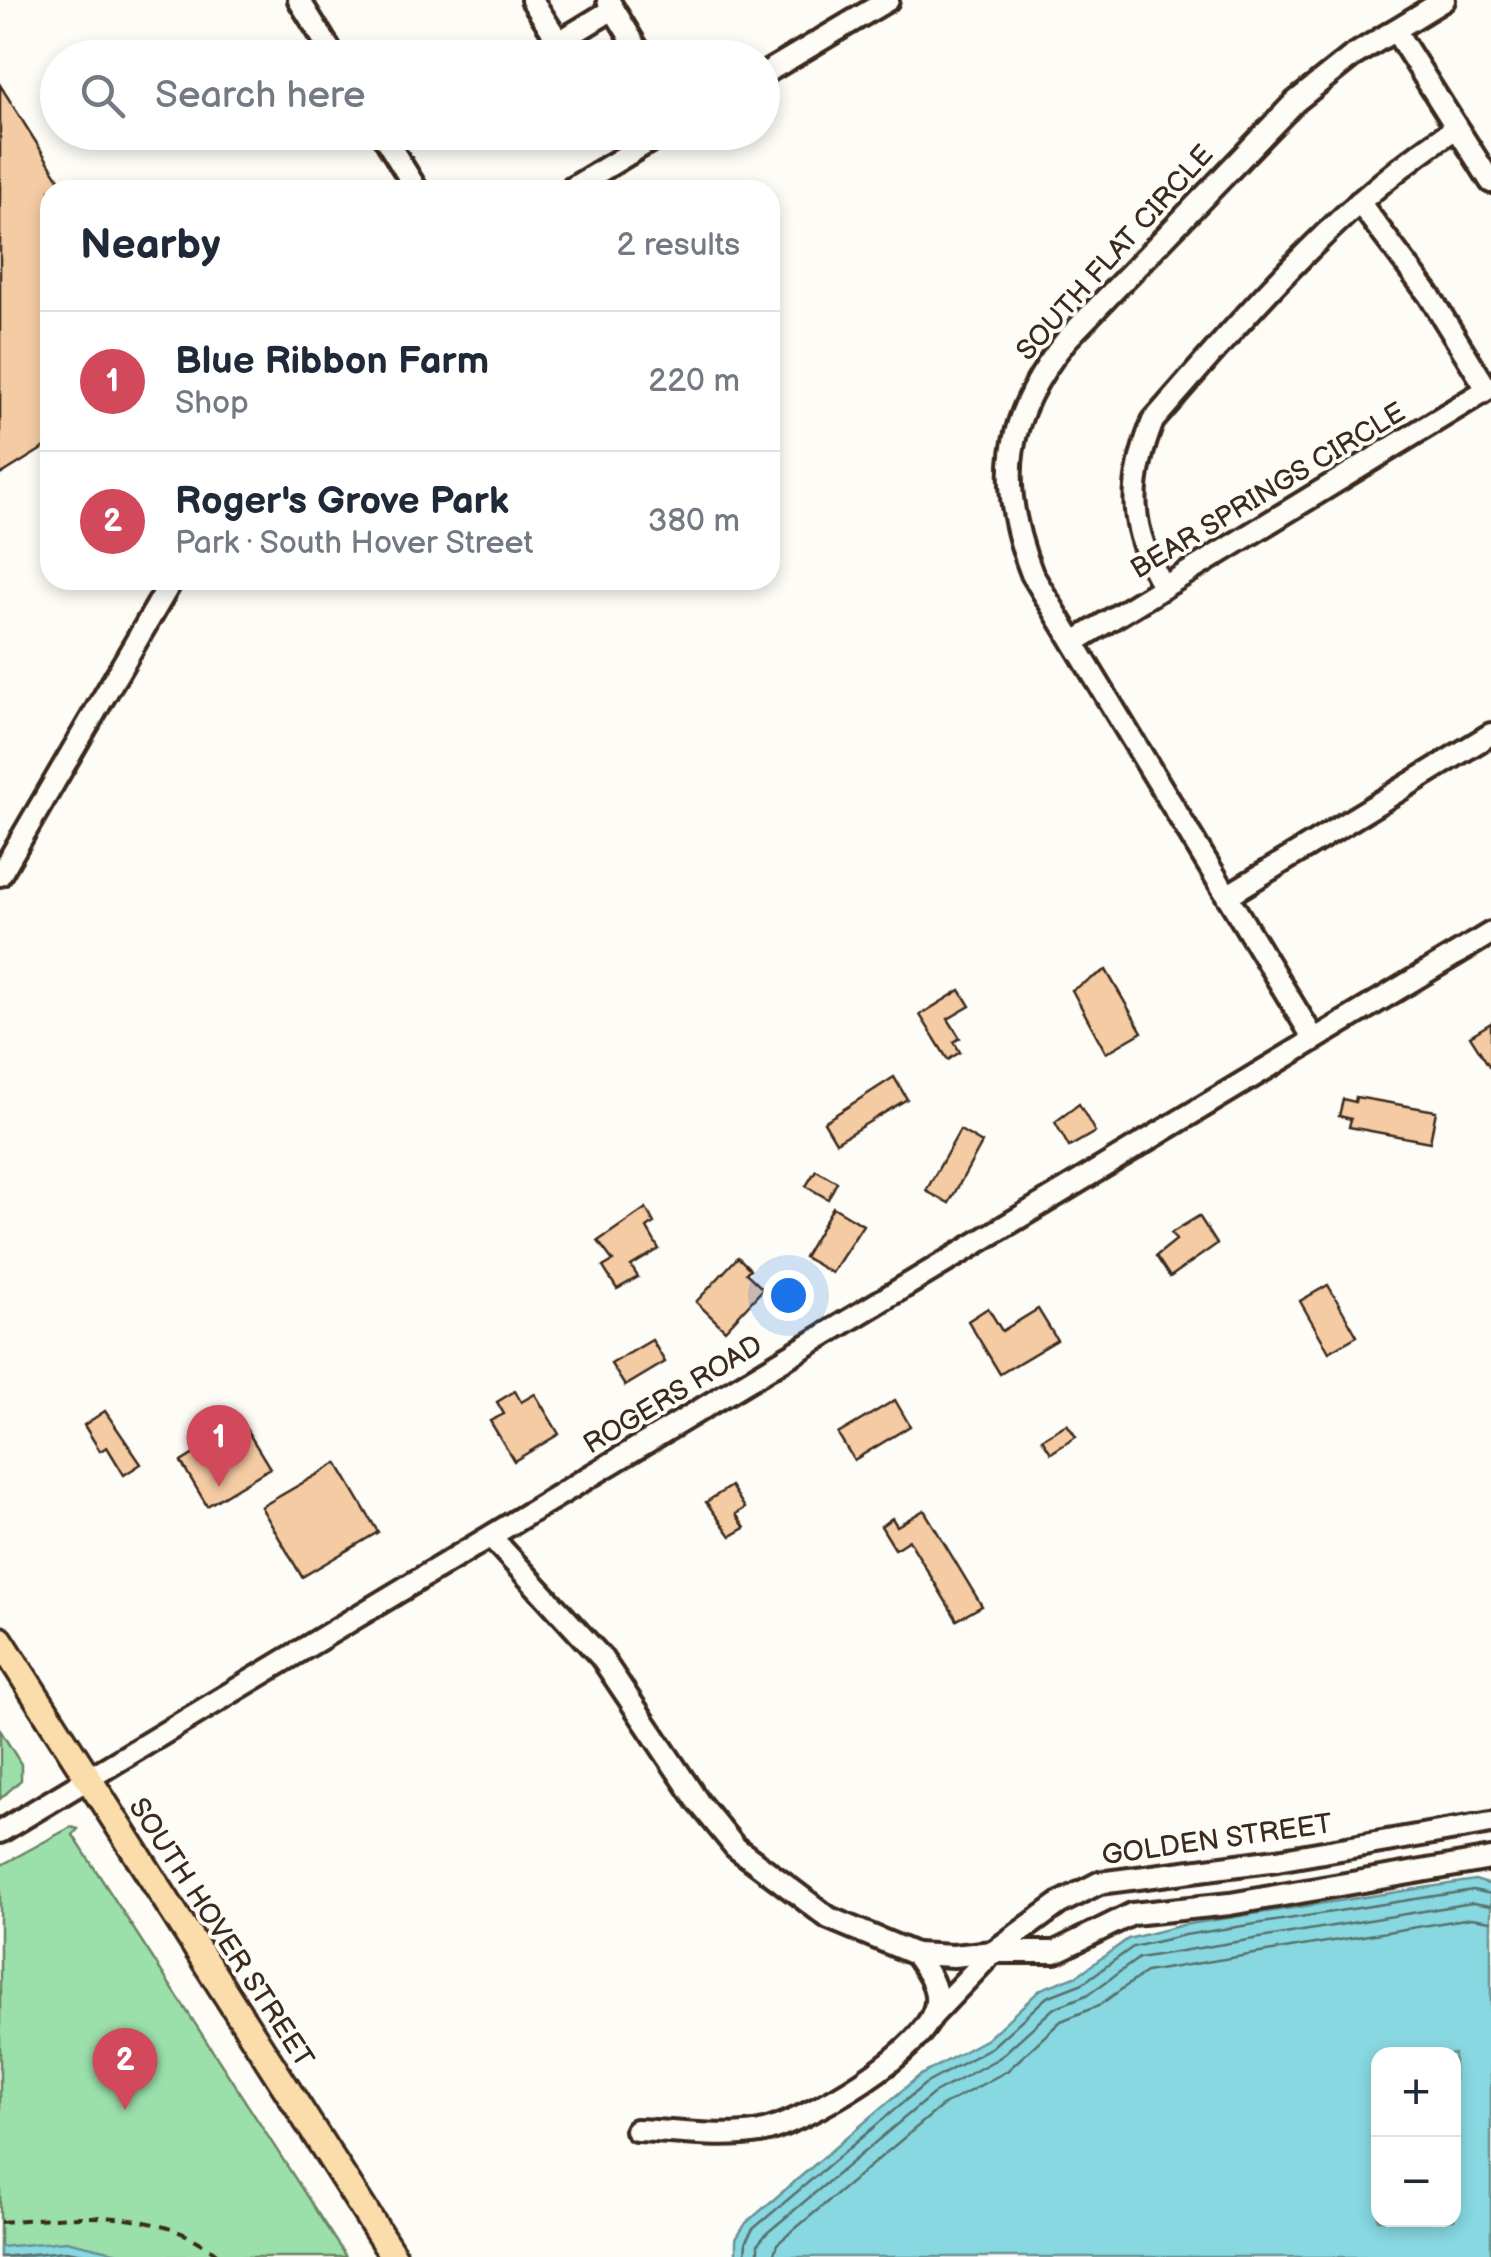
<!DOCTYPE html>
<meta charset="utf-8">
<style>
body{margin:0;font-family:"Balsamiq Sans",sans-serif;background:#f2f2f3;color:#1f2937}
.controls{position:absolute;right:30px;bottom:30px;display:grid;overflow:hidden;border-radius:20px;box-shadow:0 5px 15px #0003}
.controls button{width:90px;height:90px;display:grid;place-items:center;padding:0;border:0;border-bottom:2px solid #e0e1e3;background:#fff;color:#1f2937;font:50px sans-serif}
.you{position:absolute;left:788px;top:1295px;width:35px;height:35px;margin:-25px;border:8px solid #fff;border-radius:50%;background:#1a73e8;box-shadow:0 0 0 15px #1a73e833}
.badge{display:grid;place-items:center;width:65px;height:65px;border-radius:50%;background:#d1495b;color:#fff;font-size:32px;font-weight:700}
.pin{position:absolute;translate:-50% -82px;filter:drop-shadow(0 2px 5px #0008)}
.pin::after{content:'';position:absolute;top:52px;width:35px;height:30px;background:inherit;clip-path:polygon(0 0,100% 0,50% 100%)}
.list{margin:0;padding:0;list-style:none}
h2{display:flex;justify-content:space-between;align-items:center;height:130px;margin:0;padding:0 40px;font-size:42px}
h2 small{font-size:32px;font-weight:400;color:#747a83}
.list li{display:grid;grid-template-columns:65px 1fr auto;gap:30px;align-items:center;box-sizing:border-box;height:140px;padding:0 40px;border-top:2px solid #e0e1e3}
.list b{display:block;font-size:38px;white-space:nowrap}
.list p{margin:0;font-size:32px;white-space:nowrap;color:#747a83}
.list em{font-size:32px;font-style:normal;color:#747a83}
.icon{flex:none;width:55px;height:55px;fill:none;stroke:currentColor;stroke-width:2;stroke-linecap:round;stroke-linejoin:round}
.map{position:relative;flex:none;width:1491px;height:2257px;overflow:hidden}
.search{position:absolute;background:#fff;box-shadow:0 5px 15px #0003;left:40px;top:40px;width:740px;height:110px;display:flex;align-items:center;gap:25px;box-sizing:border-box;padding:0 35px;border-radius:55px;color:#747a83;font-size:38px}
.panel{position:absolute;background:#fff;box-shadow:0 5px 15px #0003;left:40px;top:180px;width:740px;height:410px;border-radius:30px}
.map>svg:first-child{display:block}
</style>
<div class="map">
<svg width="1491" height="2257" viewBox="0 0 1491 2257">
<rect width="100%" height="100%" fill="#fdfcf7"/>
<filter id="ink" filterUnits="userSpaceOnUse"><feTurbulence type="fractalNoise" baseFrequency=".01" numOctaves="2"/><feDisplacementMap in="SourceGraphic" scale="20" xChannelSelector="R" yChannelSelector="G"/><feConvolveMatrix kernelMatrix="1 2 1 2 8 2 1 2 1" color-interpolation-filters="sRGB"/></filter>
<g filter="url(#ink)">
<g fill="#9bdfab" stroke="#6b8464" stroke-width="2.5">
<polygon points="0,1730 21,1764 21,1780 0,1799"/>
<polygon points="71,1827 78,1829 73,1835 346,2257 0,2257 0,1866"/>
</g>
<g fill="#87d8e1" stroke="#699293" stroke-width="2.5" fill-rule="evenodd">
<path d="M1475 1880 1491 1885V2257H736V2239L746 2223 919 2076 987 2039 1041 1989 1078 1975 1128 1939 1183 1925ZM1378 2054H1454V2220H1378Z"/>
<polygon points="66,2241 136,2257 0,2257 0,2247"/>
</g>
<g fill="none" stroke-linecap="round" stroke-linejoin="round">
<g stroke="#59706c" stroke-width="2.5">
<polyline points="0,2257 66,2251 100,2257"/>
<polyline points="745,2257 746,2241 753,2229 925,2084 992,2047 1047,1997 1083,1983 1133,1947 1185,1935 1473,1890 1491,1894"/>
<polyline points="758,2257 758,2244 767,2233 933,2094 999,2058 1054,2008 1089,1994 1139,1958 1472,1903 1491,1906"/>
<polyline points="773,2257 777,2244 942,2106 1007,2071 1061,2021 1098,2006 1146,1972 1471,1918 1491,1921"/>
</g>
</g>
<g fill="#f4cba3" stroke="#3b2a1e" stroke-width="2.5">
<polygon points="0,85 66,190 50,190 50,444 0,475"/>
<polygon points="1106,970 1142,1032 1106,1053 1072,990"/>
<polygon points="960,990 970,1006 948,1019 960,1038 954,1042 960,1052 948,1060 920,1015"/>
<polygon points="1491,1023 1491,1069 1470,1036"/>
<polygon points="894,1077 907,1099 836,1142 824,1122"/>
<polygon points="1356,1097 1436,1111 1430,1142 1349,1127 1351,1119 1339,1116 1343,1099 1355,1102"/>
<polygon points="1079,1104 1095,1132 1069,1147 1055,1122"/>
<polygon points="960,1130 982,1143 949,1203 926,1191"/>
<polygon points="816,1170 837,1182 828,1199 806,1186"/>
<polygon points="833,1207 863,1225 832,1273 804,1257"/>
<polygon points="646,1208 654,1223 647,1228 659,1249 631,1266 638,1277 617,1289 603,1267 613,1261 598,1241"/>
<polygon points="1199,1216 1217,1244 1170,1277 1156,1256 1176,1240 1171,1233"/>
<polygon points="738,1257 750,1269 746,1273 763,1289 725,1330 696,1302"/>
<polygon points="1328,1285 1357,1336 1329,1352 1300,1301"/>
<polygon points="988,1308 1002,1331 1038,1309 1057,1340 1000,1374 968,1321"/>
<polygon points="652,1340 665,1362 625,1386 611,1364"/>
<polygon points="515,1391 521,1402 535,1394 559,1434 514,1461 490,1421 504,1414 497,1402"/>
<polygon points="895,1400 910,1426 854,1460 838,1434"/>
<polygon points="105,1411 141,1464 124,1475 107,1447 100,1451 84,1425"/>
<polygon points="243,1424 270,1468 207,1506 181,1462"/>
<polygon points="1067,1424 1076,1437 1051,1453 1042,1439"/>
<polygon points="337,1463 378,1532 302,1577 261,1507"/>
<polygon points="731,1486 745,1508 736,1514 745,1528 731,1536 706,1502"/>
<polygon points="924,1510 982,1606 957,1620 909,1540 895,1549 881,1526 892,1518 897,1526"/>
</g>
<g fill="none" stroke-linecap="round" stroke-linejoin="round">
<defs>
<g id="minor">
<polyline points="299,0 335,58"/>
<polyline points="532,0 559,42 613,9"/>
<polyline points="608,0 643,58"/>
<polyline points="1395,30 1491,182"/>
<polyline points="762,75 888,0"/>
<polyline points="381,132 417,190"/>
<polyline points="569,190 665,132"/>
<polyline points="1359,202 1429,295 1487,389"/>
<path d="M1164 587C1128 529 1128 484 1153 421 1245 316 1339 204 1456 128"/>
<polyline points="1074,642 1491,387"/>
<polyline points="0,875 172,580"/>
<polyline points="1227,896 1491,734"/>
<path d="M1314 1039 1032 574C996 482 1004 417 1067 339L1295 102 1351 57 1444 0"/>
<polyline points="491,1537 601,1657 699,1803 735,1847 829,1918 915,1954 953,1956 993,1952 1060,1903 1099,1883 1277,1860 1491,1823"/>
<polyline points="0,1832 1491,933"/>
<polyline points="932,2016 993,1952 1055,1952 1132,1914 1230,1904 1491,1859"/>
<path d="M636 2130C675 2131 720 2139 760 2132 803 2123 932 2050 936 2002 938 1984 924 1968 915 1954"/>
</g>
<polyline id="major" points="0,1640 394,2257"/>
</defs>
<use href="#minor" stroke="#3b2a1e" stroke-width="28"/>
<use href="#major" stroke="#3b2a1e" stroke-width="32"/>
<path stroke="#3b2a1e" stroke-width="4" stroke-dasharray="10 8" stroke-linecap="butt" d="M0 2222C72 2216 163 2206 220 2257"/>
<use href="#minor" stroke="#fdfcf7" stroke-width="20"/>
<use href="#major" stroke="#fbddab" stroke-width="25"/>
</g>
</g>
<g text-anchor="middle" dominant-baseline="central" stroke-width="8" stroke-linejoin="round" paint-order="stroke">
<g font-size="28" fill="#3b2a1e" stroke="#fdfcf7">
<text transform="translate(1115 253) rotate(-48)">SOUTH FLAT CIRCLE</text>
<text transform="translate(1268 491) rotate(-31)">BEAR SPRINGS CIRCLE</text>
<text transform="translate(673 1395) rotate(-31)">ROGERS ROAD</text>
<text transform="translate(1217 1840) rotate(-8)">GOLDEN STREET</text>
<text transform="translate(221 1933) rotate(57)">SOUTH HOVER STREET</text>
</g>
</g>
</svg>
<div class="controls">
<button>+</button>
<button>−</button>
</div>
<div class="you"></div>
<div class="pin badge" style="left:219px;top:1487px">1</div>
<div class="pin badge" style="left:125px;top:2110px">2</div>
<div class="search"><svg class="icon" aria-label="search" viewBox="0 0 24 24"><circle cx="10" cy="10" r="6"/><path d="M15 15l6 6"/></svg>Search here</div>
<section class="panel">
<h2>Nearby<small>2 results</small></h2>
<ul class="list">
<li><span class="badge">1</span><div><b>Blue Ribbon Farm</b><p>Shop</p></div><em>220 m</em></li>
<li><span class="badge">2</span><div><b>Roger's Grove Park</b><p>Park · South Hover Street</p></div><em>380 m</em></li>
</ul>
</section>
</div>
